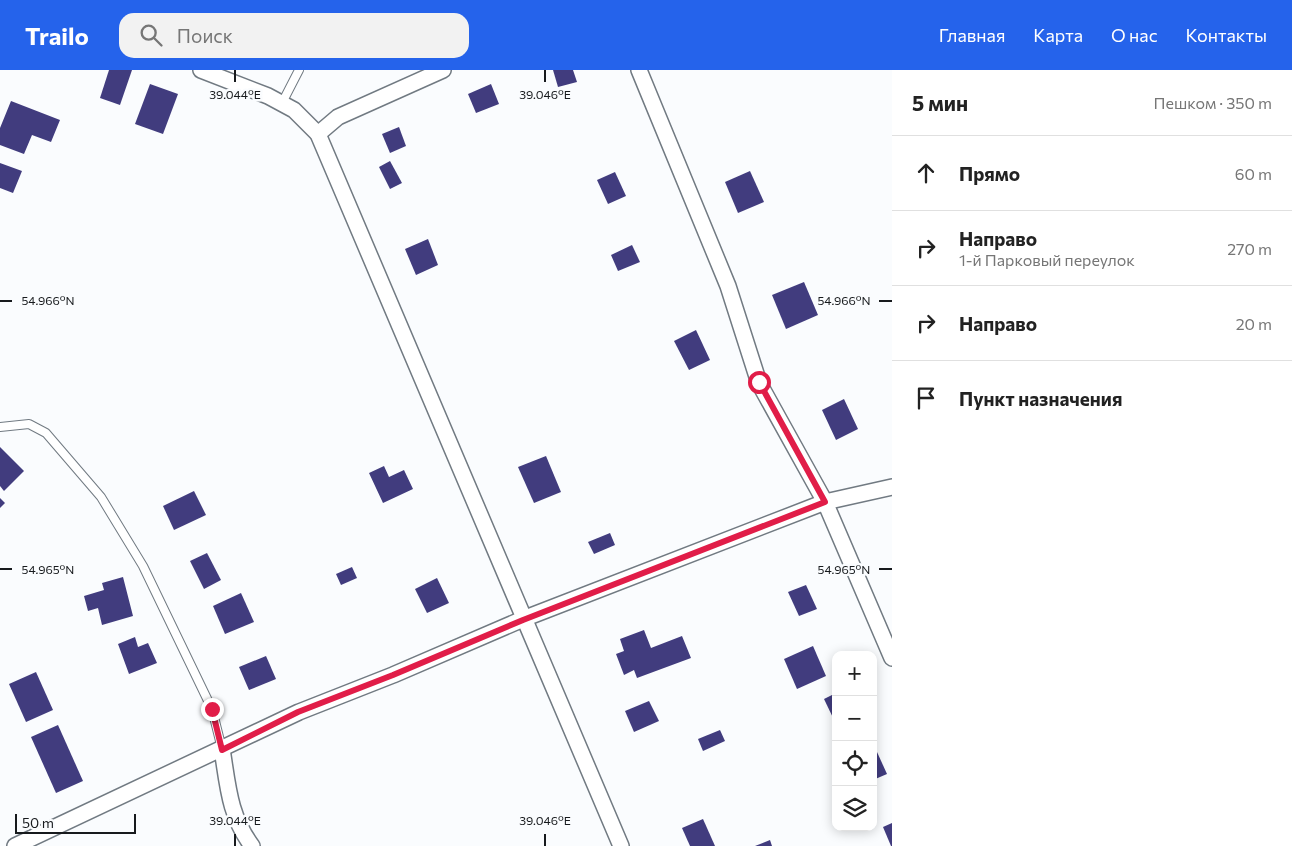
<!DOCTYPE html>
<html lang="ru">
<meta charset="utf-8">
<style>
body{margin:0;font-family:Commissioner,sans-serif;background:#f2f2f2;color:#222}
.controls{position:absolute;right:15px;bottom:15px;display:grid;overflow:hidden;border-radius:10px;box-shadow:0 2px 12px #0003}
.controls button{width:45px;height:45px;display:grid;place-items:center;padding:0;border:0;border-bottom:1px solid #e0e0e0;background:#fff;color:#222;font:25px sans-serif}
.scale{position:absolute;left:15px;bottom:12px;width:121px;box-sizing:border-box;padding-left:5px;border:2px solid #171a1d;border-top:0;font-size:14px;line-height:18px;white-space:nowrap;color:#171a1d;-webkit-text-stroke:4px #fafcfe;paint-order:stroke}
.stop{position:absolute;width:15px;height:15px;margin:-11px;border:4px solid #e11d48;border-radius:50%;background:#fff}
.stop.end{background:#e11d48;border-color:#fff;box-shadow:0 1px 5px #0008}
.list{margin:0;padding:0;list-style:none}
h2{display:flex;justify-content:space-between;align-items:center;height:65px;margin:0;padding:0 20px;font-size:21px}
h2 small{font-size:16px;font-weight:400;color:#767676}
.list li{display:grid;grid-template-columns:32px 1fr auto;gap:15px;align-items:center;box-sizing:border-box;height:75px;padding:0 20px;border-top:1px solid #e0e0e0}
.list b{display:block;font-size:19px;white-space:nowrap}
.list p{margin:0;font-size:16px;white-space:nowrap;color:#767676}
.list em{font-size:16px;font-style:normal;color:#767676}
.icon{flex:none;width:28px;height:28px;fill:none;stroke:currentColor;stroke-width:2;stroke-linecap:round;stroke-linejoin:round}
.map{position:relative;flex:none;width:892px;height:776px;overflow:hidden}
header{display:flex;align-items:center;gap:30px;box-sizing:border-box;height:70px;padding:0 25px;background:#2563eb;color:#fff}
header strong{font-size:24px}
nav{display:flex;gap:28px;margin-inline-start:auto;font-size:18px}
.search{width:350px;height:45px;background:#f2f2f2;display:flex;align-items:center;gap:12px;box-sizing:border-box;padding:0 18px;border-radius:15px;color:#767676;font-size:19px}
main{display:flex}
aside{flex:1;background:#fff}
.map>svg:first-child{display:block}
</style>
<header>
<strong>Trailo</strong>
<div class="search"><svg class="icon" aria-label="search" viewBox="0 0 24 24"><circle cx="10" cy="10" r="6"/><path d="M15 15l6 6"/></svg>Поиск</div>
<nav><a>Главная</a><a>Карта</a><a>О нас</a><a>Контакты</a></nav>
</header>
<main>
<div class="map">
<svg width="892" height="776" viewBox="0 0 892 776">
<rect width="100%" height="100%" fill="#fafcfe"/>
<g fill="#413c7e">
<polygon points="109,0 132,0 120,35 100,28"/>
<polygon points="553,0 573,0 577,12 558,17"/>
<polygon points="150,14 178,24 163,64 135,54"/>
<polygon points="491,14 499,34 476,43 468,24"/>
<polygon points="11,31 60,50 51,72 32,65 24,84 0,75 0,58"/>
<polygon points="399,57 406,76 390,83 382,64"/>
<polygon points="390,91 402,113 390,119 379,97"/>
<polygon points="0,93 22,101 13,123 0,118"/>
<polygon points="750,101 764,132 738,143 725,112"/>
<polygon points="615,102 626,126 608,134 597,110"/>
<polygon points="428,169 438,195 416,205 405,179"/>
<polygon points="632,175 640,192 618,201 611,185"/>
<polygon points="804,212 818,245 786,259 772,225"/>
<polygon points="696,260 710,290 689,300 674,271"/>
<polygon points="844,329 858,359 836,370 822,340"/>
<polygon points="0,377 24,401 4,421 0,416"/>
<polygon points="546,386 561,422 534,433 518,397"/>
<polygon points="384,396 389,407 404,400 413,419 383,433 369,403"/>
<polygon points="194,421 206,445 174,460 163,436"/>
<polygon points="0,428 5,433 0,438"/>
<polygon points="610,463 615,475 594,484 588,472"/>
<polygon points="207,483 221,510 204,519 190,491"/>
<polygon points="352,497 357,508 341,515 336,504"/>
<polygon points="123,507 133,546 102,555 98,538 88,541 84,526 104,520 102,513"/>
<polygon points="437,508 449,533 427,543 415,519"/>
<polygon points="806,515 817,539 799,546 788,522"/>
<polygon points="241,523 254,552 225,564 213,536"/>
<polygon points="644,560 651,578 682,566 691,588 637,608 634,600 624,605 616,584 624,581 620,569"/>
<polygon points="135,567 138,577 148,573 157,593 129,604 118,574"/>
<polygon points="813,576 826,606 797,619 784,589"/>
<polygon points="266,586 276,609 249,620 239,597"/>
<polygon points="36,602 53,640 26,652 9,614"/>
<polygon points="836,623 836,654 824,629"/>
<polygon points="649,631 659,651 634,662 625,641"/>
<polygon points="58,655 83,711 56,723 31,667"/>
<polygon points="720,660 725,671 703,681 698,669"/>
<polygon points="877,682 887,704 873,710 873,684"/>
<polygon points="703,749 715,776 690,776 682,758"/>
<polygon points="892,753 892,776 891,776 883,757"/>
<polygon points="770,770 772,776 755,776"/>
</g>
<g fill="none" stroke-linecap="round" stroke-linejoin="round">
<defs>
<g id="service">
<polyline points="282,33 299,0"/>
<polyline points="0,357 29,354 46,363 101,427 143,496 212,639 222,679"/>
</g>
<g id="minor">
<polyline points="201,0 268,26 294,40 318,64 621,776"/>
<polyline points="639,0 728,216 759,313 825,432 892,588"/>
<polyline points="318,64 338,47 443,0"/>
<path d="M222 679C228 716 229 745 252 776"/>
<polyline points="15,776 299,642 393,605 523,549 825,432 892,417"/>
</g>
</defs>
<use href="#service" stroke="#717a82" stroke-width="10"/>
<use href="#minor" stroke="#717a82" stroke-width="18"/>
<use href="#service" stroke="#fff" stroke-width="8"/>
<use href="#minor" stroke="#fff" stroke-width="15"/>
</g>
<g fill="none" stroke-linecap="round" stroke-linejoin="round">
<polyline stroke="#e11d48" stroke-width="6" points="212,639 222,680 298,642 393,605 523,550 825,432 759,312"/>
</g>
<path fill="none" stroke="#171a1d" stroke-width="2" d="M235 0V12M545 0V12M0 231H12M879 231H892M0 499H12M879 499H892M235 764V776M545 764V776"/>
<g font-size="12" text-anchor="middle" fill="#171a1d" stroke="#fafcfe" stroke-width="5" stroke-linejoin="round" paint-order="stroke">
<text x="235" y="29">39.044°E</text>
<text x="545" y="29">39.046°E</text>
<text x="48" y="235">54.966°N</text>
<text x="844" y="235">54.966°N</text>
<text x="48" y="504">54.965°N</text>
<text x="844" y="504">54.965°N</text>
<text x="235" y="755">39.044°E</text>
<text x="545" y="755">39.046°E</text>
</g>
</svg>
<div class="controls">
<button>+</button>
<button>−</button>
<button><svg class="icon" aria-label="locate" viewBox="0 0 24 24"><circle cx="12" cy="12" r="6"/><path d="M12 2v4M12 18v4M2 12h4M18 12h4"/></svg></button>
<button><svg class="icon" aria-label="layers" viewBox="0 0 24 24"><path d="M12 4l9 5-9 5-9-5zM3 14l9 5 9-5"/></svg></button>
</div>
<div class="scale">50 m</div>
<div class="stop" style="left:759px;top:312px"></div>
<div class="stop end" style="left:212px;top:639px"></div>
</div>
<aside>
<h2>5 мин<small>Пешком · 350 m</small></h2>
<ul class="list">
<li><svg class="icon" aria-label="ahead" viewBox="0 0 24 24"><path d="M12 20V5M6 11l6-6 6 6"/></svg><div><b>Прямо</b></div><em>60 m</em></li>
<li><svg class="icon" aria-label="right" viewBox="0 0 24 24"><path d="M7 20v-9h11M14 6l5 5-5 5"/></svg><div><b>Направо</b><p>1-й Парковый переулок</p></div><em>270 m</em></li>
<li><svg class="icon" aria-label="right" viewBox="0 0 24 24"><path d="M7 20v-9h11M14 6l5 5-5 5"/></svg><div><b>Направо</b></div><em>20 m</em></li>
<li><svg class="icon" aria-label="arrive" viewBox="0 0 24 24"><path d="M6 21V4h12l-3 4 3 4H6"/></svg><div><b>Пункт назначения</b></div></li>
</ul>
</aside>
</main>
